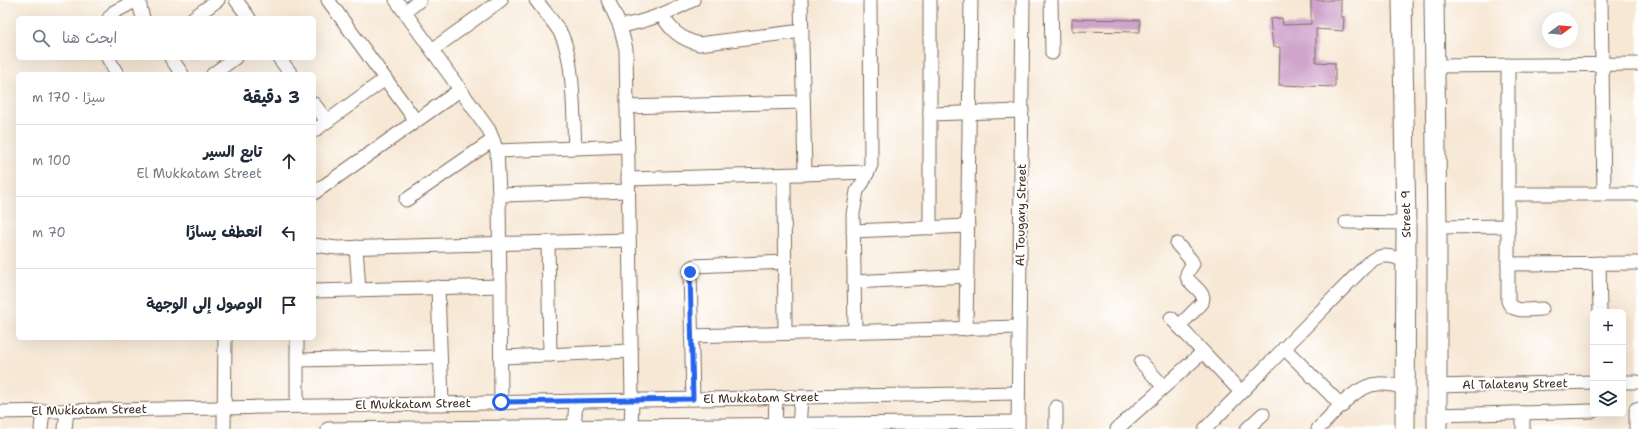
<!DOCTYPE html>
<html lang="ar">
<meta charset="utf-8">
<style>
body{margin:0;font-family:"Shantell Sans","Playpen Sans Arabic",sans-serif;background:#f6f6f7;color:#1f2937;direction:rtl}
.controls{position:absolute;right:12px;bottom:12px;display:grid;overflow:hidden;border-radius:6px;box-shadow:0 4px 16px #0002}
.controls button{width:36px;height:36px;display:grid;place-items:center;padding:0;border:0;border-bottom:1px solid #e0e1e3;background:#fff;color:#1f2937;font:20px sans-serif}
.compass{position:absolute;left:1542px;top:12px;width:36px;height:36px;border-radius:50%;background:#fff;box-shadow:0 4px 16px #0002;rotate:74deg}
.stop{position:absolute;width:12px;height:12px;margin:-9px;border:3px solid #2563eb;border-radius:50%;background:#fff}
.stop.end{background:#2563eb;border-color:#fff;box-shadow:0 1px 4px #0008}
.list{margin:0;padding:0;list-style:none}
h2{display:flex;justify-content:space-between;align-items:center;height:52px;margin:0;padding:0 16px;font-size:17px}
h2 small{font-size:13px;font-weight:400;color:#747a83}
.list li{display:grid;grid-template-columns:26px 1fr auto;gap:12px;align-items:center;box-sizing:border-box;height:72px;padding:0 16px;border-top:1px solid #e0e1e3}
.list b{display:block;font-size:15px;white-space:nowrap}
.list p{margin:0;font-size:13px;white-space:nowrap;color:#747a83}
.list em{font-size:13px;font-style:normal;color:#747a83}
.icon{flex:none;width:22px;height:22px;fill:none;stroke:currentColor;stroke-width:2;stroke-linecap:round;stroke-linejoin:round}
.map{position:relative;flex:none;width:1638px;height:429px;overflow:hidden;direction:ltr}
.search{position:absolute;background:#fff;box-shadow:0 4px 16px #0002;left:16px;top:16px;width:300px;height:44px;display:flex;align-items:center;gap:10px;box-sizing:border-box;padding:0 14px;border-radius:6px;color:#747a83;font-size:15px}
.panel{position:absolute;background:#fff;box-shadow:0 4px 16px #0002;left:16px;top:72px;width:300px;height:268px;border-radius:6px;direction:rtl}
.map>svg:first-child{display:block}
</style>
<div class="map">
<svg width="1638" height="429" viewBox="0 0 1638 429">
<rect width="100%" height="100%" fill="#fff"/>
<filter id="ink" filterUnits="userSpaceOnUse"><feTurbulence type="fractalNoise" baseFrequency=".025" numOctaves="2"/><feDisplacementMap in="SourceGraphic" scale="8" xChannelSelector="R" yChannelSelector="G"/><feConvolveMatrix kernelMatrix="1 2 1 2 8 2 1 2 1" color-interpolation-filters="sRGB"/></filter>
<filter id="wash" filterUnits="userSpaceOnUse"><feTurbulence type="fractalNoise" baseFrequency=".012" numOctaves="4" result="noise"/><feDisplacementMap in="SourceGraphic" scale="16" xChannelSelector="R" yChannelSelector="G"/><feGaussianBlur stdDeviation="0.9" result="paint"/><feColorMatrix in="noise" values="0 0 0 0 0 0 0 0 0 0 0 0 0 0 0 0 0 1.4 0 .05"/><feComposite in="paint" operator="in"/></filter>
<g filter="url(#wash)">
<rect width="100%" height="100%" fill="#f7e8d5"/>
<g id="blocks">
<g fill="#cfa3cb">
<polygon points="1311,0 1341,0 1341,17 1344,17 1343,31 1316,29 1316,62 1335,63 1335,87 1279,85 1280,47 1273,47 1270,19 1282,18 1283,25 1311,24"/>
<polygon points="1072,19 1140,20 1140,32 1072,31"/>
</g>
</g>
</g>
<g filter="url(#ink)">
<use href="#blocks" fill-opacity="0" stroke="#7d6c5e" stroke-width="1"/>
<g fill="none" stroke-linecap="round" stroke-linejoin="round">
<defs>
<g id="street">
<polyline points="140,0 140,7 143,18"/>
<polyline points="236,0 249,18"/>
<polyline points="328,0 416,121"/>
<polyline points="396,0 489,130 497,151 499,195 501,402"/>
<path d="M536 0C544 11 553 21 560 32 575 59 573 117 575 148"/>
<polyline points="608,0 620,26 626,49 632,400 631,429"/>
<polyline points="801,0 805,174"/>
<polyline points="930,0 930,228"/>
<polyline points="1051,0 1052,53"/>
<polyline points="1601,0 1604,194"/>
<polyline points="405,12 420,0"/>
<path d="M662 15C671 31 681 39 699 44L802 31"/>
<polyline points="109,18 114,12 137,0"/>
<polyline points="193,18 218,0"/>
<path d="M620 26C647 22 669 12 693 0"/>
<polyline points="432,50 501,0"/>
<polyline points="108,58 117,74"/>
<polyline points="171,58 182,74"/>
<polyline points="279,58 291,74"/>
<path d="M1508 65V301C1512 314 1531 309 1542 309"/>
<polyline points="1435,66 1638,64"/>
<polyline points="213,74 235,58"/>
<polyline points="314,104 327,121"/>
<polyline points="627,107 803,102"/>
<polyline points="930,114 1022,111"/>
<polyline points="314,131 385,79"/>
<polyline points="497,151 628,146"/>
<polyline points="784,175 785,333"/>
<polyline points="628,179 868,172"/>
<polyline points="314,193 460,90"/>
<polyline points="1508,194 1638,194"/>
<polyline points="499,195 629,191"/>
<polyline points="406,200 493,140"/>
<polyline points="1346,222 1406,223"/>
<polyline points="1437,227 1508,226"/>
<polyline points="853,231 968,226"/>
<polyline points="548,243 550,355"/>
<path d="M1177 244 1191 260 1193 264C1191 267 1186 273 1187 276 1187 282 1201 289 1203 297L1202 303 1179 326"/>
<polyline points="314,245 337,248 629,240"/>
<polyline points="356,247 359,290"/>
<polyline points="1599,263 1600,312"/>
<polyline points="1508,264 1638,263"/>
<polyline points="854,282 967,276"/>
<polyline points="438,287 442,404"/>
<polyline points="314,291 500,286"/>
<polyline points="1171,318 1241,392"/>
<polyline points="966,329 971,0"/>
<polyline points="855,332 853,214 857,191 863,182 871,165 870,0"/>
<polyline points="691,336 1019,327"/>
<polyline points="1284,348 1342,406"/>
<polyline points="501,357 631,351"/>
<polyline points="297,360 440,357"/>
<polyline points="1141,362 1164,387"/>
<polyline points="1623,382 1638,382"/>
<polyline points="1437,386 1593,382"/>
<polyline points="693,399 690,271 691,268 694,266 785,262"/>
<polyline points="297,406 297,338"/>
<polyline points="1636,409 1636,429"/>
<polyline points="0,412 1018,393"/>
<polyline points="1523,413 1523,429"/>
<polyline points="1437,415 1593,411"/>
<polyline points="41,429 43,411"/>
<polyline points="65,429 67,410"/>
<polyline points="224,429 225,338"/>
<polyline points="328,429 1018,422"/>
<polyline points="574,429 576,401"/>
<polyline points="775,429 776,398"/>
<polyline points="799,429 801,397"/>
<polyline points="1018,429 1023,0"/>
<polyline points="1056,429 1056,407"/>
<polyline points="1117,429 1203,352"/>
<path d="M1205 429 1368 263C1381 253 1392 255 1406 262"/>
<polyline points="1247,429 1263,414"/>
<path d="M1318 429C1333 414 1355 385 1378 384 1387 383 1396 386 1405 388"/>
</g>
<g id="secondary">
<polyline points="1402,0 1406,223 1405,429"/>
<polyline points="1434,0 1437,227 1437,429"/>
</g>
</defs>
<use href="#street" stroke="#7d6c5e" stroke-width="15"/>
<use href="#secondary" stroke="#7d6c5e" stroke-width="21"/>
<use href="#street" stroke="#fff" stroke-width="13"/>
<use href="#secondary" stroke="#fff" stroke-width="19"/>
</g>
</g>
<g fill="none" stroke-linecap="round" stroke-linejoin="round" filter="url(#ink)">
<polyline stroke="#2563eb" stroke-width="5" points="501,402 693,399 690,272"/>
</g>
<g text-anchor="middle" dominant-baseline="central" stroke-width="4" stroke-linejoin="round" paint-order="stroke">
<g font-size="12" fill="#3b2a1e" stroke="#fff">
<text transform="translate(1406 214) rotate(-91)">Street 9</text>
<text transform="translate(1021 215) rotate(-89)">Al Tougary Street</text>
<text transform="translate(1515 384) rotate(-1)">Al Talateny Street</text>
<text transform="translate(761 398) rotate(-1)">El Mukkatam Street</text>
<text transform="translate(413 404) rotate(-1)">El Mukkatam Street</text>
<text transform="translate(89 410) rotate(-1)">El Mukkatam Street</text>
</g>
</g>
</svg>
<div class="controls">
<button>+</button>
<button>−</button>
<button><svg class="icon" aria-label="layers" viewBox="0 0 24 24"><path d="M12 4l9 5-9 5-9-5zM3 14l9 5 9-5"/></svg></button>
</div>
<svg class="compass" viewBox="-18 -18 36 36"><path d="M0-13l5 13h-10z" fill="#e53935"/><path d="M0 13l5-13h-10z" fill="#747a83"/></svg>
<div class="stop" style="left:501px;top:402px"></div>
<div class="stop end" style="left:690px;top:272px"></div>
<div class="search"><svg class="icon" aria-label="search" viewBox="0 0 24 24"><circle cx="10" cy="10" r="6"/><path d="M15 15l6 6"/></svg>ابحث هنا</div>
<section class="panel">
<h2>3 دقيقة<small>سيرًا · 170 m</small></h2>
<ul class="list">
<li><svg class="icon" aria-label="ahead" viewBox="0 0 24 24"><path d="M12 20V5M6 11l6-6 6 6"/></svg><div><b>تابع السير</b><p>El Mukkatam Street</p></div><em>100 m</em></li>
<li><svg class="icon" aria-label="left" viewBox="0 0 24 24"><path d="M17 20v-9H6M10 6l-5 5 5 5"/></svg><div><b>انعطف يسارًا</b></div><em>70 m</em></li>
<li><svg class="icon" aria-label="arrive" viewBox="0 0 24 24"><path d="M6 21V4h12l-3 4 3 4H6"/></svg><div><b>الوصول إلى الوجهة</b></div></li>
</ul>
</section>
</div>
